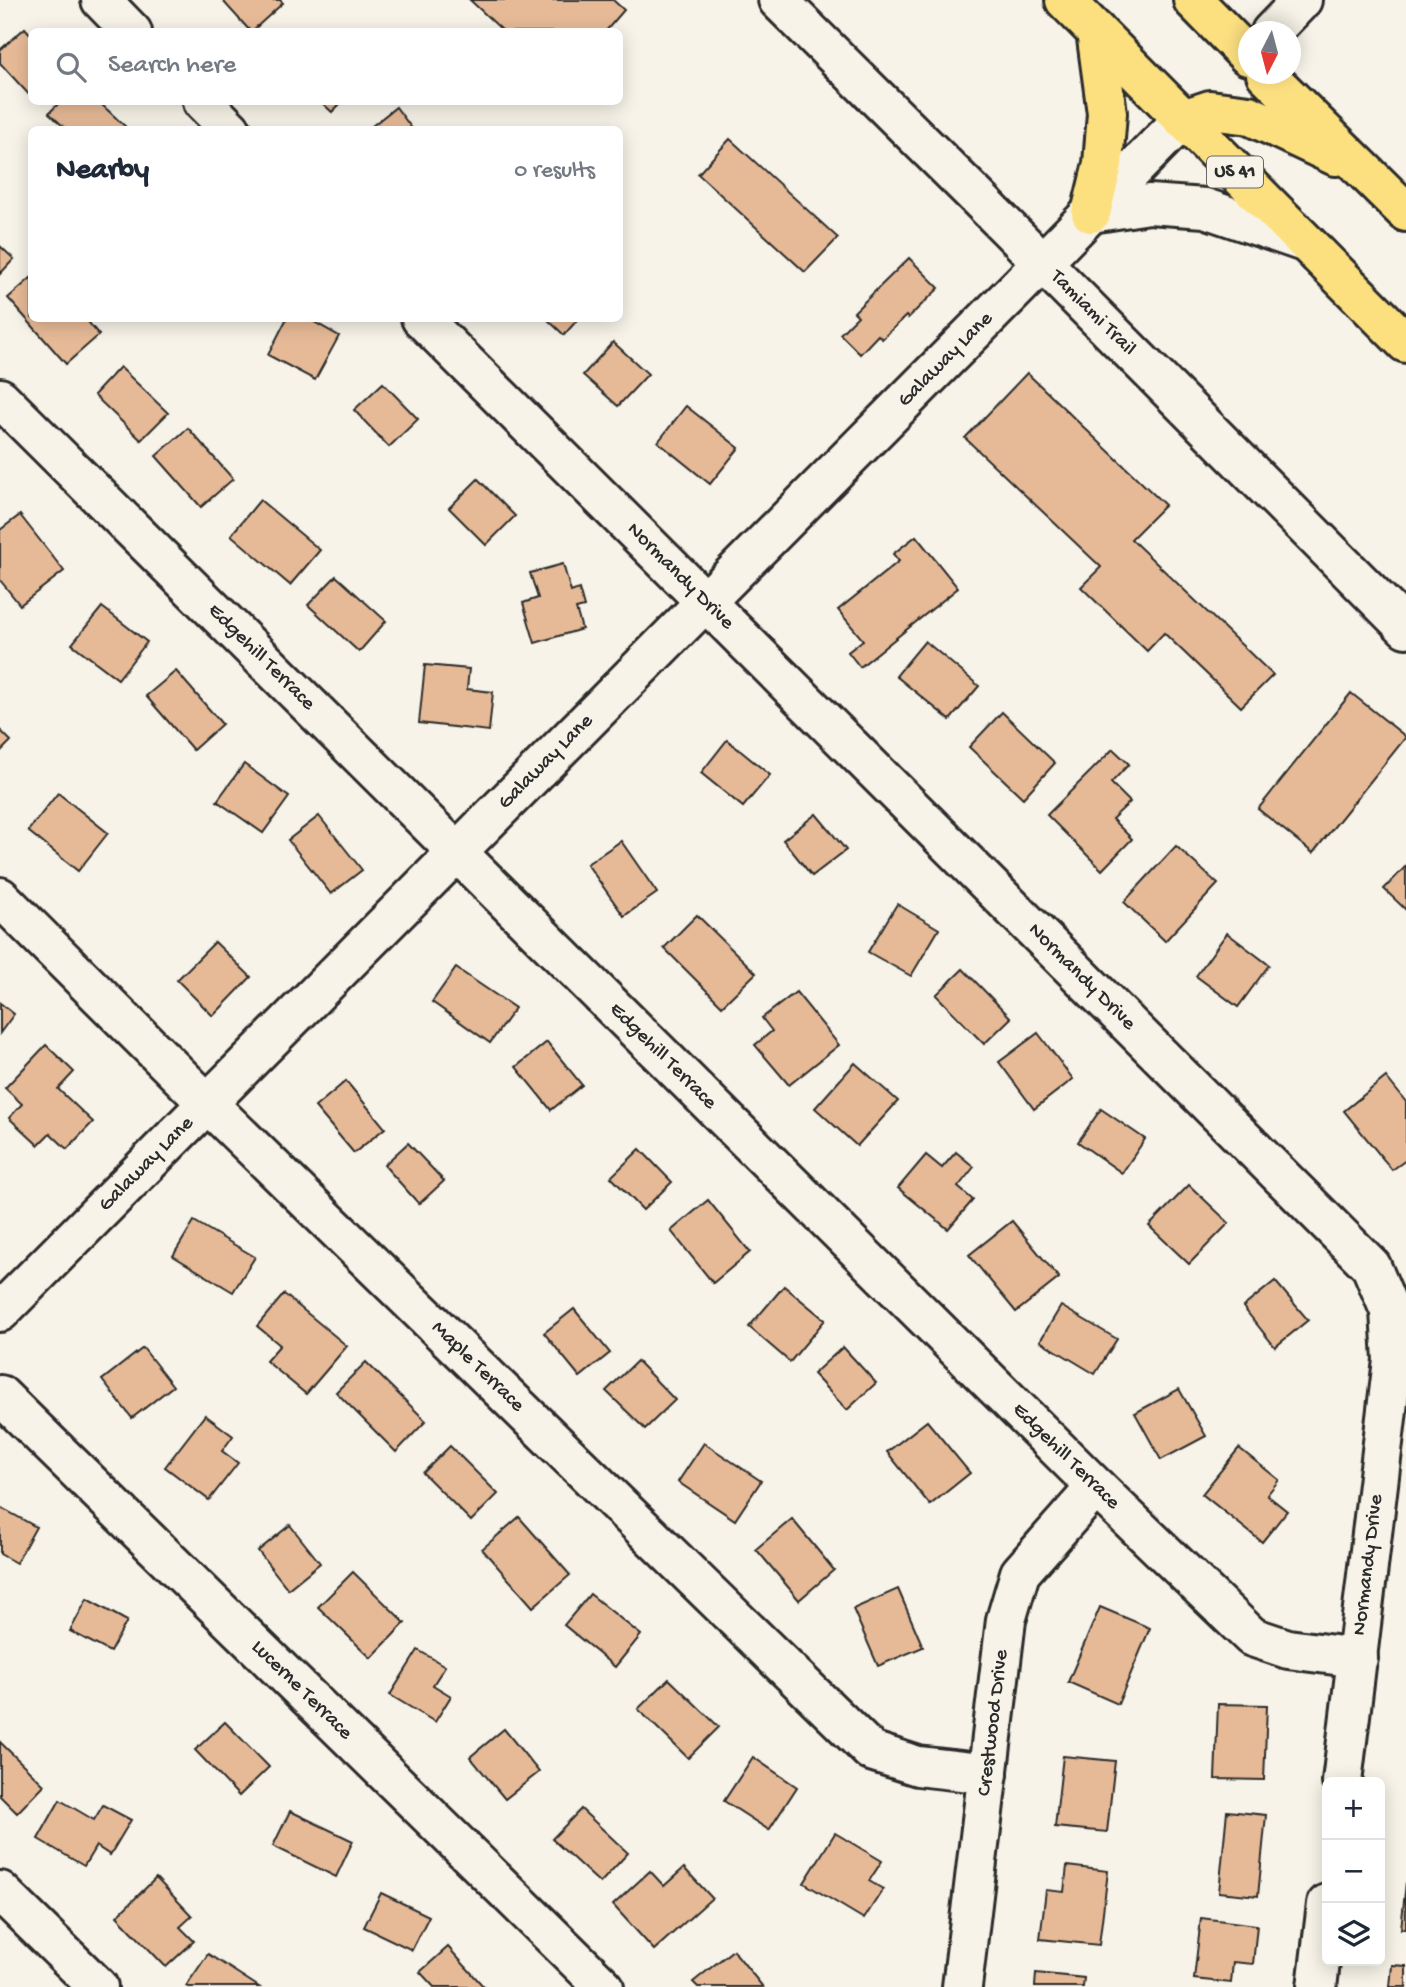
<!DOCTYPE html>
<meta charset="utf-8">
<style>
body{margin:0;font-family:"Gochi Hand",sans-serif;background:#f2f2f3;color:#1f2937}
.controls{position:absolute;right:21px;bottom:21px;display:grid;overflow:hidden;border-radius:10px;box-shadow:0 4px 18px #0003}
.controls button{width:63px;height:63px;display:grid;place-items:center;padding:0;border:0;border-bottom:2px solid #e0e1e3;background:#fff;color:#1f2937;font:35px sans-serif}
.compass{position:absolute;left:1238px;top:21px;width:63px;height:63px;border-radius:50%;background:#fff;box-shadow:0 4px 18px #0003;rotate:186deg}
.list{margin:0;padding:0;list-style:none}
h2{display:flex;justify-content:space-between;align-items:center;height:91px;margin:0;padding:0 28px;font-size:30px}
h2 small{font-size:23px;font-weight:400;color:#747a83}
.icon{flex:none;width:38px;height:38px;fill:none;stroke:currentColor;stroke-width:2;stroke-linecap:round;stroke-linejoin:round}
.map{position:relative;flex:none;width:1406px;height:1987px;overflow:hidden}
.search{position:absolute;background:#fff;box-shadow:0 4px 18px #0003;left:28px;top:28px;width:595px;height:77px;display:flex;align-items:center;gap:18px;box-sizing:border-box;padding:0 24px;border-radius:10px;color:#747a83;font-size:26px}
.panel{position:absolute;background:#fff;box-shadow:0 4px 18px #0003;left:28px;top:126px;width:595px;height:196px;border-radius:10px}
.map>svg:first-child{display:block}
</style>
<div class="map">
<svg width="1406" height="1987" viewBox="0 0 1406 1987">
<rect width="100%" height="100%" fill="#f7f3e8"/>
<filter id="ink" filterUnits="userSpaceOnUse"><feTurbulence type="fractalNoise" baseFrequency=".0143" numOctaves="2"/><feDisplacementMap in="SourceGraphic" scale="14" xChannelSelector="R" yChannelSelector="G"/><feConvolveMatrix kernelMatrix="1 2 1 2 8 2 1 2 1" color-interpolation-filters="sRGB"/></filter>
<g filter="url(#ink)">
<g fill="#e7ba97" stroke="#2b2b2b" stroke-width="2">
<polygon points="222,0 280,0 283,3 251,32"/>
<polygon points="470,0 613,0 624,10 605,32 504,32"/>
<polygon points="25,28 32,36 32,98 0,63 0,50"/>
<polygon points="60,102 99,102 129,130 67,130 49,113"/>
<polygon points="321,102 342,102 332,112"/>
<polygon points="396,107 413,130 367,130"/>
<polygon points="730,139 838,238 805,272 698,174"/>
<polygon points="0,246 14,259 0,274"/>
<polygon points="909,258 939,288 908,318 906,316 882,339 878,335 860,354 840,334 858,316 854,312"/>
<polygon points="32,277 32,318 85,318 99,335 66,364 8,298"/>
<polygon points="287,318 307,318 339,336 315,380 268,355"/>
<polygon points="546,318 579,318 564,335"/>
<polygon points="613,342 648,374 618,406 583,375"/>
<polygon points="120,367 168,413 141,440 94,395"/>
<polygon points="1027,373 1165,505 1131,539 1273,675 1241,707 1164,633 1147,651 1081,587 1101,567 965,438"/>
<polygon points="383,383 418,419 389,447 354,410"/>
<polygon points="686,406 739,448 710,484 658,442"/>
<polygon points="188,428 233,479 201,507 156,456"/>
<polygon points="478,479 515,516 486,545 449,508"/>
<polygon points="260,500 320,550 290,585 231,535"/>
<polygon points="20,515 64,571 20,605 0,580 0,530"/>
<polygon points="916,536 958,588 860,667 848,652 863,640 838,610 899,561 893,554"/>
<polygon points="563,564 571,592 579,589 584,607 576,609 582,629 535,643 523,603 538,598 530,573"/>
<polygon points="336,576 386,621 359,652 308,605"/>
<polygon points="102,607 147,642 118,679 72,644"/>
<polygon points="925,641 979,686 950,720 896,676"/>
<polygon points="425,665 469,669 467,689 493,692 489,731 419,723"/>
<polygon points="176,671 222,724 193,750 146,696"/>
<polygon points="1351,693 1406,737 1313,853 1258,809"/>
<polygon points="1002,712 1055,763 1023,798 969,747"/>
<polygon points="0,730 11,741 0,752"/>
<polygon points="727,740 770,775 743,807 701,773"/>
<polygon points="1113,749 1129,764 1111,783 1130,802 1112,819 1132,839 1102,870 1047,815"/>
<polygon points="244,764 289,797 263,833 217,801"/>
<polygon points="58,793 108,833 78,871 28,831"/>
<polygon points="816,814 846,850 812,876 783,840"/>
<polygon points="319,816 362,870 331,894 288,840"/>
<polygon points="621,841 657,893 624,916 587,864"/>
<polygon points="1176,846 1218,884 1165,941 1124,902"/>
<polygon points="1406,866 1406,910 1384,889"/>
<polygon points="897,904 939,929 911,976 868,952"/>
<polygon points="697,915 756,973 722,1006 664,948"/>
<polygon points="1227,933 1269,965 1238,1007 1196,976"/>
<polygon points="215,942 251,977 213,1016 177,980"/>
<polygon points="456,968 515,1008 490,1043 432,1002"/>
<polygon points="963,969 1011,1018 984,1044 936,995"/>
<polygon points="796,992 839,1045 789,1085 755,1045 772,1031 762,1018"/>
<polygon points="0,1003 14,1014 0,1033"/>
<polygon points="1038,1033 1073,1079 1034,1109 999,1062"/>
<polygon points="547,1042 582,1085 551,1110 516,1067"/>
<polygon points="46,1045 74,1072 58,1089 93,1122 67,1149 50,1133 38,1145 9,1118 22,1104 5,1088"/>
<polygon points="855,1063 898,1101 857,1146 815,1108"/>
<polygon points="1386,1077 1406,1102 1406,1160 1392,1170 1344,1111"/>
<polygon points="346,1081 385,1128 354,1153 315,1107"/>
<polygon points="1101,1109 1145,1139 1122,1173 1078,1142"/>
<polygon points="408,1143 444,1181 419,1204 384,1165"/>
<polygon points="640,1149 672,1182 643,1210 611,1177"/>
<polygon points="956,1152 974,1167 958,1187 973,1200 948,1229 898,1188 926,1155 942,1168"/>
<polygon points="1189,1185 1229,1223 1189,1264 1149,1226"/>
<polygon points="708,1200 750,1252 713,1283 671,1231"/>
<polygon points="194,1221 255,1257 233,1292 173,1256"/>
<polygon points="1012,1221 1059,1278 1016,1312 969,1255"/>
<polygon points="1275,1281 1308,1320 1275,1347 1243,1307"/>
<polygon points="784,1286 825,1320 790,1362 749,1327"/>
<polygon points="284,1294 347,1346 306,1394 266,1361 280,1345 257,1326"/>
<polygon points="1061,1306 1117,1339 1095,1374 1040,1341"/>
<polygon points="574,1309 610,1353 580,1377 544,1333"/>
<polygon points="843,1347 876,1383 847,1410 813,1374"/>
<polygon points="143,1348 173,1386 132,1418 102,1380"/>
<polygon points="637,1361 675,1400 645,1429 606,1391"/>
<polygon points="366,1362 426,1421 396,1452 336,1392"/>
<polygon points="1179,1389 1206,1436 1161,1460 1135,1413"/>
<polygon points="205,1415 233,1436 222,1451 238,1463 209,1500 165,1467"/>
<polygon points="927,1421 970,1473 930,1505 887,1452"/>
<polygon points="704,1443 761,1481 735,1520 678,1482"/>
<polygon points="450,1446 498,1494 471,1521 423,1473"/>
<polygon points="1239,1448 1279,1480 1267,1495 1287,1511 1262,1542 1202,1494"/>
<polygon points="0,1507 36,1527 16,1563 0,1554"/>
<polygon points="519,1517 570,1575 533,1607 482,1549"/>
<polygon points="792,1519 834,1570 799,1600 756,1549"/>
<polygon points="290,1525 320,1563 288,1589 258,1551"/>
<polygon points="353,1572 405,1623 371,1658 318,1607"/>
<polygon points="898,1589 923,1647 878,1666 853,1609"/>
<polygon points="590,1594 641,1635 615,1667 564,1625"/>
<polygon points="87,1599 127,1621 110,1652 70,1631"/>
<polygon points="1100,1607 1150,1628 1118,1704 1068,1682"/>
<polygon points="418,1650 445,1666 433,1685 451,1696 435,1722 390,1695"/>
<polygon points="669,1679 719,1727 688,1758 638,1709"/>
<polygon points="1218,1704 1267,1705 1264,1780 1215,1779"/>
<polygon points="225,1722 269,1767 239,1796 195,1750"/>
<polygon points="504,1729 539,1772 505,1799 470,1757"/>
<polygon points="0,1742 44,1785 17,1813 0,1796"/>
<polygon points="1063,1756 1115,1761 1107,1832 1055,1827"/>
<polygon points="753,1757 797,1787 769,1830 724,1801"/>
<polygon points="60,1800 94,1820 103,1805 131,1820 110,1855 96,1846 84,1866 38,1839"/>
<polygon points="581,1809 628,1853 600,1883 552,1839"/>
<polygon points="290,1811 353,1841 336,1877 273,1846"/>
<polygon points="1227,1811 1266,1815 1258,1896 1219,1892"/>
<polygon points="835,1833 882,1861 869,1881 883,1889 864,1919 804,1883"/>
<polygon points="1067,1866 1108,1871 1099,1945 1040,1939 1046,1890 1064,1892"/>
<polygon points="684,1868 712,1898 654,1950 613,1905 650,1871 664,1886"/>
<polygon points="156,1878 192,1916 180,1927 194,1941 166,1967 117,1916"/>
<polygon points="1406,1882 1406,1929 1401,1929"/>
<polygon points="381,1893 429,1916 412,1950 364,1927"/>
<polygon points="1201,1918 1257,1925 1253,1964 1233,1962 1231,1983 1194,1979"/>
<polygon points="448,1947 484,1987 434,1987 420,1972"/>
<polygon points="733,1950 763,1987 698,1987 693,1982"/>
<polygon points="208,1954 259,1987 188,1987 186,1986"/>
<polygon points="1392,1965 1406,1966 1406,1987 1390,1987"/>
<polygon points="1036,1973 1084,1978 1083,1987 1035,1987"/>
</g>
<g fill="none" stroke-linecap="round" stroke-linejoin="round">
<defs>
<g id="minor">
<polyline points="101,0 132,32"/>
<path id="s1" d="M778 0 972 192 1406 628"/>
<polyline points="1271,32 1302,0"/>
<polyline points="203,102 231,130"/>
<polyline points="1091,213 1149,204 1205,208 1304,242"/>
<path id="s2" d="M421 318 1371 1266 1390 1311 1393 1360 1342 1782"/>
<path id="s3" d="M0 398 1096 1487 1252 1637 1288 1649 1358 1658"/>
<path id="s4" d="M0 897 207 1103 871 1751 918 1766 988 1774"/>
<path id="s5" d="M0 1312 1042 263 1183 119"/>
<path id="s6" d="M0 1395 604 1987"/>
<polyline points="0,1891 98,1987"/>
<path id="s7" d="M962 1987 1006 1620 1020 1573 1096 1487"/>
<polyline points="1317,1987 1327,1904"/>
</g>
<g id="major">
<polyline points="1065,0 1406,343"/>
<polyline points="1193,0 1248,56"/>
<polyline points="1266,74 1406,212"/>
<polyline points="1183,119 1210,110 1249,115 1336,156"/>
<polyline points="1091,213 1103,164 1107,113 1096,31"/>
</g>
</defs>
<use href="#minor" stroke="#2b2b2b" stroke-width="44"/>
<use href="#major" stroke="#2b2b2b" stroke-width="44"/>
<use href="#minor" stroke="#f7f3e8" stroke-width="38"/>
<use href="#major" stroke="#fce080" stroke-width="38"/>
</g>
</g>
<g text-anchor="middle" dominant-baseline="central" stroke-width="5" stroke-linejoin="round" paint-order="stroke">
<rect fill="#f7f3e8" stroke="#686764" stroke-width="2" x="1207" y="156.5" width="56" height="31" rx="5"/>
<g font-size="19" font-weight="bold" fill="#2b2b2b">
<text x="1235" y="172">US 41</text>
</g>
<g font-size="21" fill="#2b2b2b" stroke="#f7f3e8">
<text stroke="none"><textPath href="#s1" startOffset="444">Tamiami Trail</textPath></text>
<text stroke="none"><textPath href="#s5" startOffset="1342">Galaway Lane</textPath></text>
<text stroke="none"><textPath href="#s2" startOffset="366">Normandy Drive</textPath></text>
<text stroke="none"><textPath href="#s3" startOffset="368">Edgehill Terrace</textPath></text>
<text stroke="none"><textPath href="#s5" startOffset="775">Galaway Lane</textPath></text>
<text stroke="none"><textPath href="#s2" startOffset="933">Normandy Drive</textPath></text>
<text stroke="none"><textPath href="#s3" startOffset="934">Edgehill Terrace</textPath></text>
<text stroke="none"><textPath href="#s5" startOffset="208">Galaway Lane</textPath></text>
<text stroke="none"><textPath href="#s4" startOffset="670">Maple Terrace</textPath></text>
<text stroke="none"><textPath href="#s3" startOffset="1502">Edgehill Terrace</textPath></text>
<text transform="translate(1369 1565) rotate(-83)">Normandy Drive</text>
<text stroke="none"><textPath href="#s6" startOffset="422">Lucerne Terrace</textPath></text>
<text stroke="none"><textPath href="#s7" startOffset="266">Crestwood Drive</textPath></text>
</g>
</g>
</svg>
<div class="controls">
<button>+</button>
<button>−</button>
<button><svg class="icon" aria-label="layers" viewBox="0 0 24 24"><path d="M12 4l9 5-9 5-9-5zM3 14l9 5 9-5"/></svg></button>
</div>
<svg class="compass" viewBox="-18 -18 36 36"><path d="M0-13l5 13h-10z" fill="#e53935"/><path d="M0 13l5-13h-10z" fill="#747a83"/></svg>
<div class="search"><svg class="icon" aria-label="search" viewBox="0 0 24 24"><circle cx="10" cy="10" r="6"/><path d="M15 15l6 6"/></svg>Search here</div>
<section class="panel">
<h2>Nearby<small>0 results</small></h2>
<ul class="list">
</ul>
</section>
</div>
